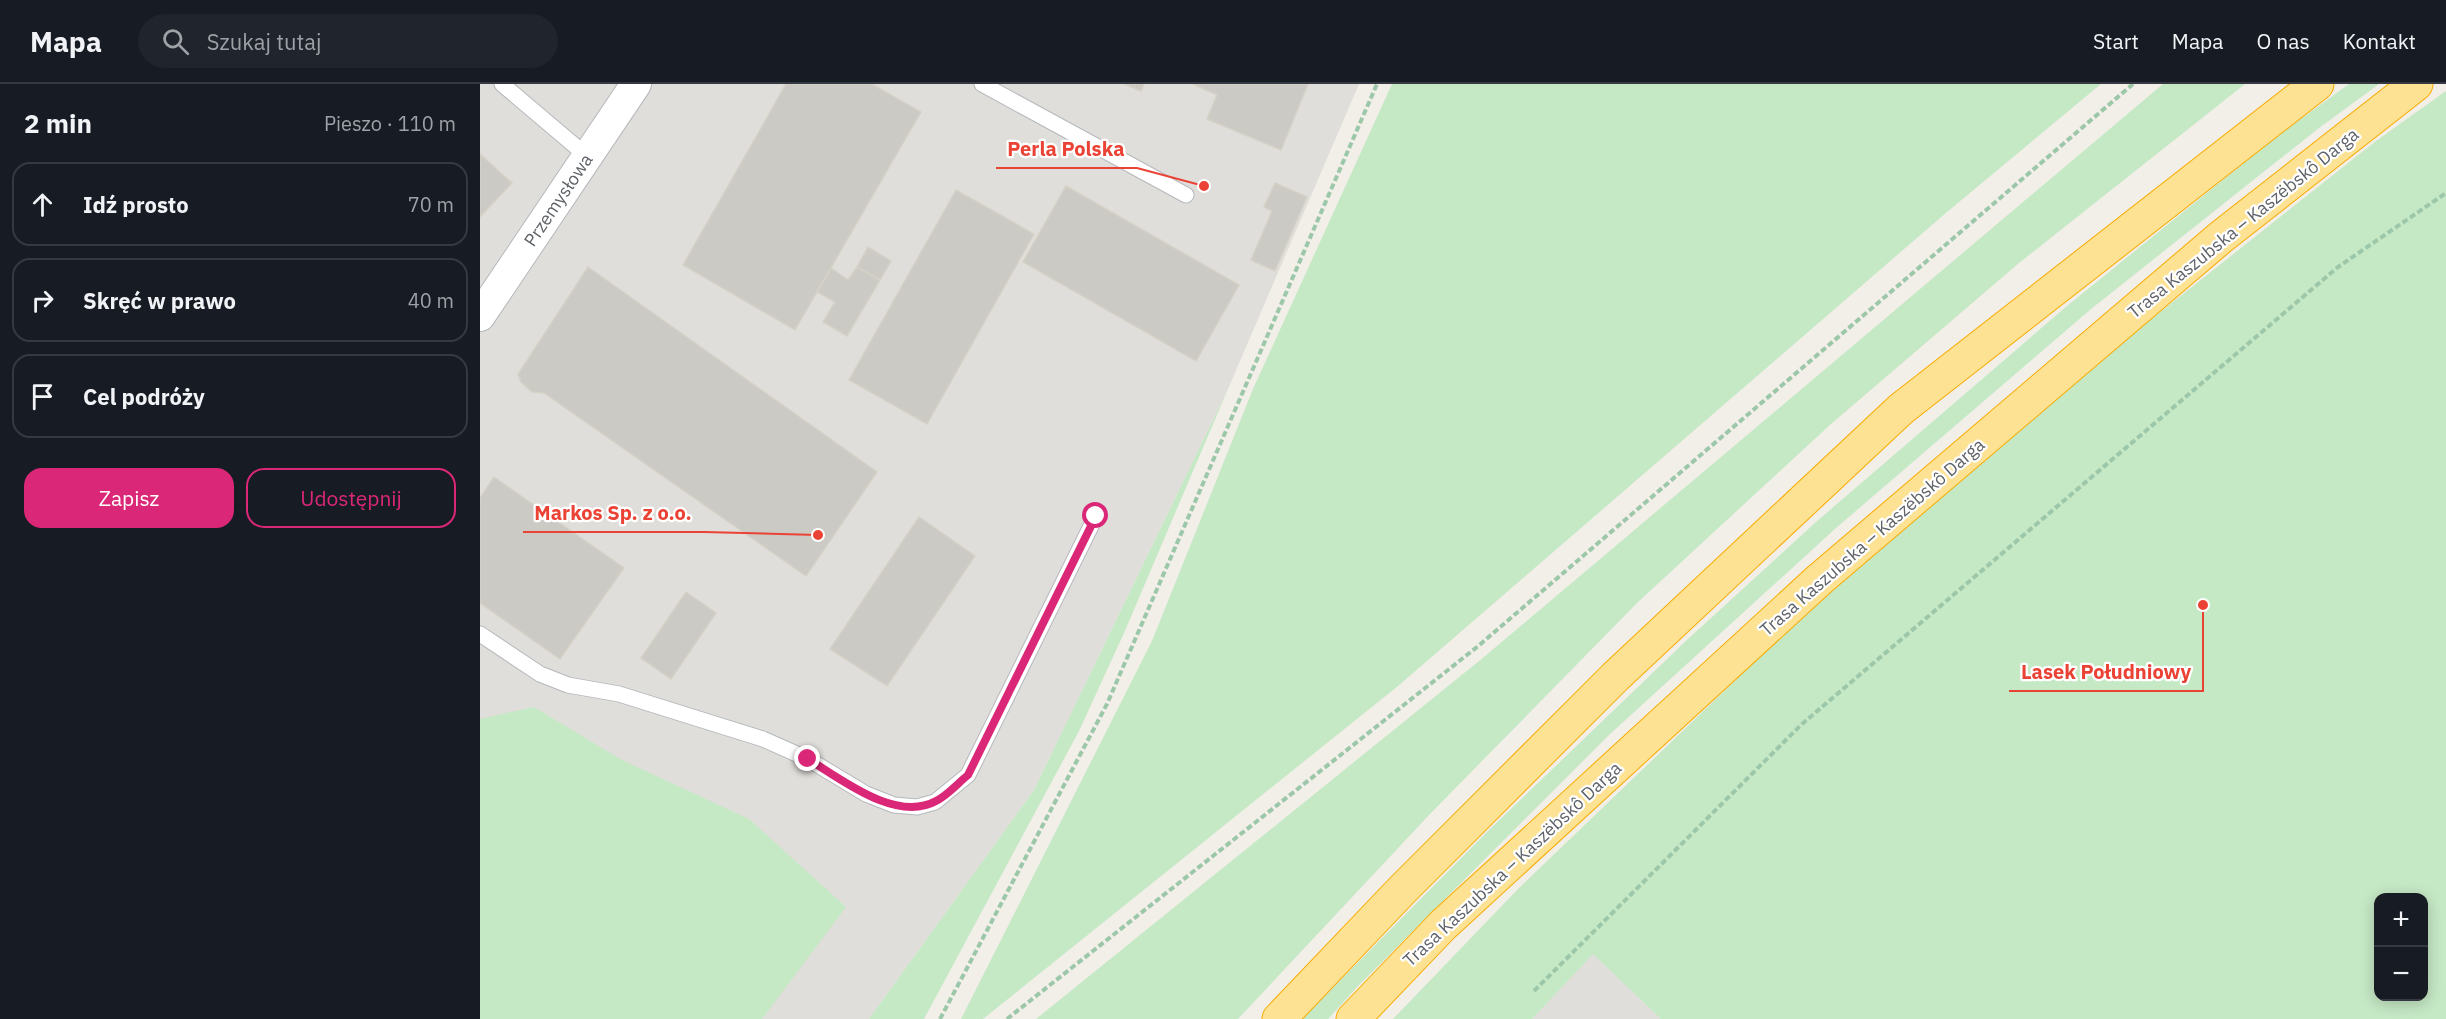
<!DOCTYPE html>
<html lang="pl">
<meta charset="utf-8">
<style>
body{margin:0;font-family:"IBM Plex Sans",sans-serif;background:#20242c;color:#f1f3f6}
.controls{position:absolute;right:18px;bottom:18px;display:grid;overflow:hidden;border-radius:12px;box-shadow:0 3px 15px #0003}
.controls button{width:54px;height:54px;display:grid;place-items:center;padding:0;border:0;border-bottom:2px solid #363941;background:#171b24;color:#f1f3f6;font:30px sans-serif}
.stop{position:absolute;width:18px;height:18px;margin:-14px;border:4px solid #db2777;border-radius:50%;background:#fff}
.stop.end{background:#db2777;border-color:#fff;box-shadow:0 2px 6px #0008}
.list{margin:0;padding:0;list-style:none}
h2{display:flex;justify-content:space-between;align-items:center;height:78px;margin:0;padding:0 24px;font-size:26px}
h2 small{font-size:20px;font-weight:400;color:#9ea1a6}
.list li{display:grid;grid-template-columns:39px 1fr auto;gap:18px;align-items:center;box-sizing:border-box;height:84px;margin:0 12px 12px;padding:0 12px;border:2px solid #363941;border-radius:18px}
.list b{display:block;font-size:22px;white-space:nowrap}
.list em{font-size:20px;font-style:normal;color:#9ea1a6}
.actions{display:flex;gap:12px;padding:18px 24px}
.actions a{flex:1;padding:14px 0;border:2px solid #db2777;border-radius:18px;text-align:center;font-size:21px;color:#db2777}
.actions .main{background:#db2777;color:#fff}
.icon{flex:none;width:33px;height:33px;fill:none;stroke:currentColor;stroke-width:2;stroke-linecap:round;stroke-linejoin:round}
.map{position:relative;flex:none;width:1966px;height:935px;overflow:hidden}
header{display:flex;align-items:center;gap:36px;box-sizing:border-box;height:84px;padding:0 30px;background:#171b24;border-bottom:2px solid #363941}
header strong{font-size:28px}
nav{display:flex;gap:33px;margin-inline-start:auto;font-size:21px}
.search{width:420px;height:54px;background:#20242c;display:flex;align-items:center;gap:15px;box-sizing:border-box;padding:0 21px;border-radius:33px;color:#9ea1a6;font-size:22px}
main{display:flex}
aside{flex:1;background:#171b24}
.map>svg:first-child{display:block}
</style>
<header>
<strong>Mapa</strong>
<div class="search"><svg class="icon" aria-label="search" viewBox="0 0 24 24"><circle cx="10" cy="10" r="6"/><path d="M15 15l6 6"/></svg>Szukaj tutaj</div>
<nav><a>Start</a><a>Mapa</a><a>O nas</a><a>Kontakt</a></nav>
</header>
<main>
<aside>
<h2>2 min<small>Pieszo · 110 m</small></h2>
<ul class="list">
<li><svg class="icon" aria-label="ahead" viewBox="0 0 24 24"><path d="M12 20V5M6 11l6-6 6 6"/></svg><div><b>Idź prosto</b></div><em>70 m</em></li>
<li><svg class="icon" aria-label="right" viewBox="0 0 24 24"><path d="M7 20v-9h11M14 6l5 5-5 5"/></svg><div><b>Skręć w prawo</b></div><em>40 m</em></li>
<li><svg class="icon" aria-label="arrive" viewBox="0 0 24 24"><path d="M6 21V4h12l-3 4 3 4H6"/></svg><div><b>Cel podróży</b></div></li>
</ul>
<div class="actions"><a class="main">Zapisz</a><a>Udostępnij</a></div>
</aside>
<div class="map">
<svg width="1966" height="935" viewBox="0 0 1966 935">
<rect width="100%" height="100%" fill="#f1efe8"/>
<g fill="#e0deda">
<polygon points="0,0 879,0 748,305 554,706 389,935 0,935"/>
<polygon points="1113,869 1181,935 1052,935"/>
</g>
<g fill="#c5e8c5" fill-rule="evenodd">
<polygon points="912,0 1621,0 1467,128 918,602 503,935 481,935 672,557 773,305"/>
<polygon points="1683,0 1765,0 1539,179 1351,340 1158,518 950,730 758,935 556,935 1004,573"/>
<polygon points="1869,0 1899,0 1839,44 1611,225 1356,444 1129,651 879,901 848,935 822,935 1009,746 1208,555 1336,438 1587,222 1796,53"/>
<path d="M1966 7V935H1181L1113 870 1052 935H913L1040 803 1310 544 1587 302 1896 57ZM1898 814H1944V912H1898Z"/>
<polygon points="748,305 644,549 599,647 444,935 389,935 554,706"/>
<polygon points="54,623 140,675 269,735 366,823 282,935 0,935 0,635"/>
</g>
<g fill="#cccac5" stroke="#d6d1c6" stroke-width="1.5">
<polygon points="306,0 392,0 441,28 315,246 203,181"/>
<polygon points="644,0 664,0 661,7"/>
<polygon points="713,0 828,0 801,66 727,35 737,11"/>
<polygon points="0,70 32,99 0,133"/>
<polygon points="795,99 827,113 795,187 771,176 792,127 784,123"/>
<polygon points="586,102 759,201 716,277 543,178"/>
<polygon points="476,106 554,150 447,340 369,296"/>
<polygon points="388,163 411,177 400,196 377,183"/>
<polygon points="108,183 397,388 326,492 64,309 52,308 41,298 38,290"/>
<polygon points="377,183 400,196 367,252 343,238 355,218 337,208 351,184 368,196"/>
<polygon points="14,393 144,484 80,575 0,519 0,414"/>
<polygon points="439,433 495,472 407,602 350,565"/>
<polygon points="206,508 236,529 191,595 161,574"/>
</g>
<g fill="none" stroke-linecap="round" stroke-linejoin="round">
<defs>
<g id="service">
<polyline points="22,0 107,72"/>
<polyline points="502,0 706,111"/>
<polyline points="0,550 60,590 88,601 139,610 283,655 328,675 386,710 414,721 437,723 455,718 488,691 616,432"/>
</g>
<polyline id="minor" points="0,232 156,0"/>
<g id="motorway">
<polyline points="799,935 923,805 1135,593 1421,325 1837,0"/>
<polyline points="873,935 963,841 1340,495 1741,153 1936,0"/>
</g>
</defs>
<use href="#service" stroke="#b5b8bc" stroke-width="17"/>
<use href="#minor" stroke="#b5b8bc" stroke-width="32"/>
<use href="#motorway" stroke="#f9ab00" stroke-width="35"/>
<g stroke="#9cc7a9" stroke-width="4" stroke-dasharray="6 3" stroke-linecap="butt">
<polyline points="1054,907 1322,640 1858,183 1966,109"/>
<polyline points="460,935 627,620 897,0"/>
<polyline points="527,935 997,563 1653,0"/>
</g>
<use href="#service" stroke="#fff" stroke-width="15"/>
<use href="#minor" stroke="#fff" stroke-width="30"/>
<use href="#motorway" stroke="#fde293" stroke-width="33"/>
</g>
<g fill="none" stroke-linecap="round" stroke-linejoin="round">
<path stroke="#db2777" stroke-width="8" d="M328 675C361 695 416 739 456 717 468 711 478 699 488 691L616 432"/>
</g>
<g text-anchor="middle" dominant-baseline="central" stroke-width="4.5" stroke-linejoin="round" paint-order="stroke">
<g font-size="18" fill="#5f6368" stroke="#fff">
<text transform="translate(78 116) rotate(-56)">Przemysłowa</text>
<text transform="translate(1763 139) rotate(-39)">Trasa Kaszubska – Kaszëbskô Darga</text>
<text transform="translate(1392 453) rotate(-41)">Trasa Kaszubska – Kaszëbskô Darga</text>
<text transform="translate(1032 780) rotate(-43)">Trasa Kaszubska – Kaszëbskô Darga</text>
</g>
</g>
<path fill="none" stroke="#ea4335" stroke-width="2" d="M724 102L657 84H516M338 451L224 448H43M1723 521L1723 607H1529"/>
<g fill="#ea4335" stroke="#fff" stroke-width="2">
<circle cx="724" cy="102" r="6"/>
<circle cx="338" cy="451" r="6"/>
<circle cx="1723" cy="521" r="6"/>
</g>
<g font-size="20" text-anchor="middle" font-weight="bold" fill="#ea4335" stroke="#fff" stroke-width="4.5" stroke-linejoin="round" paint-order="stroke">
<text x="586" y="72">Perla Polska</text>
<text x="133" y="436">Markos Sp. z o.o.</text>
<text x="1626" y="595">Lasek Południowy</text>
</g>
</svg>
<div class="controls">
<button>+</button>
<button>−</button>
</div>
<div class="stop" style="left:616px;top:432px"></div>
<div class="stop end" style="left:328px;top:675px"></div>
</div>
</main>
